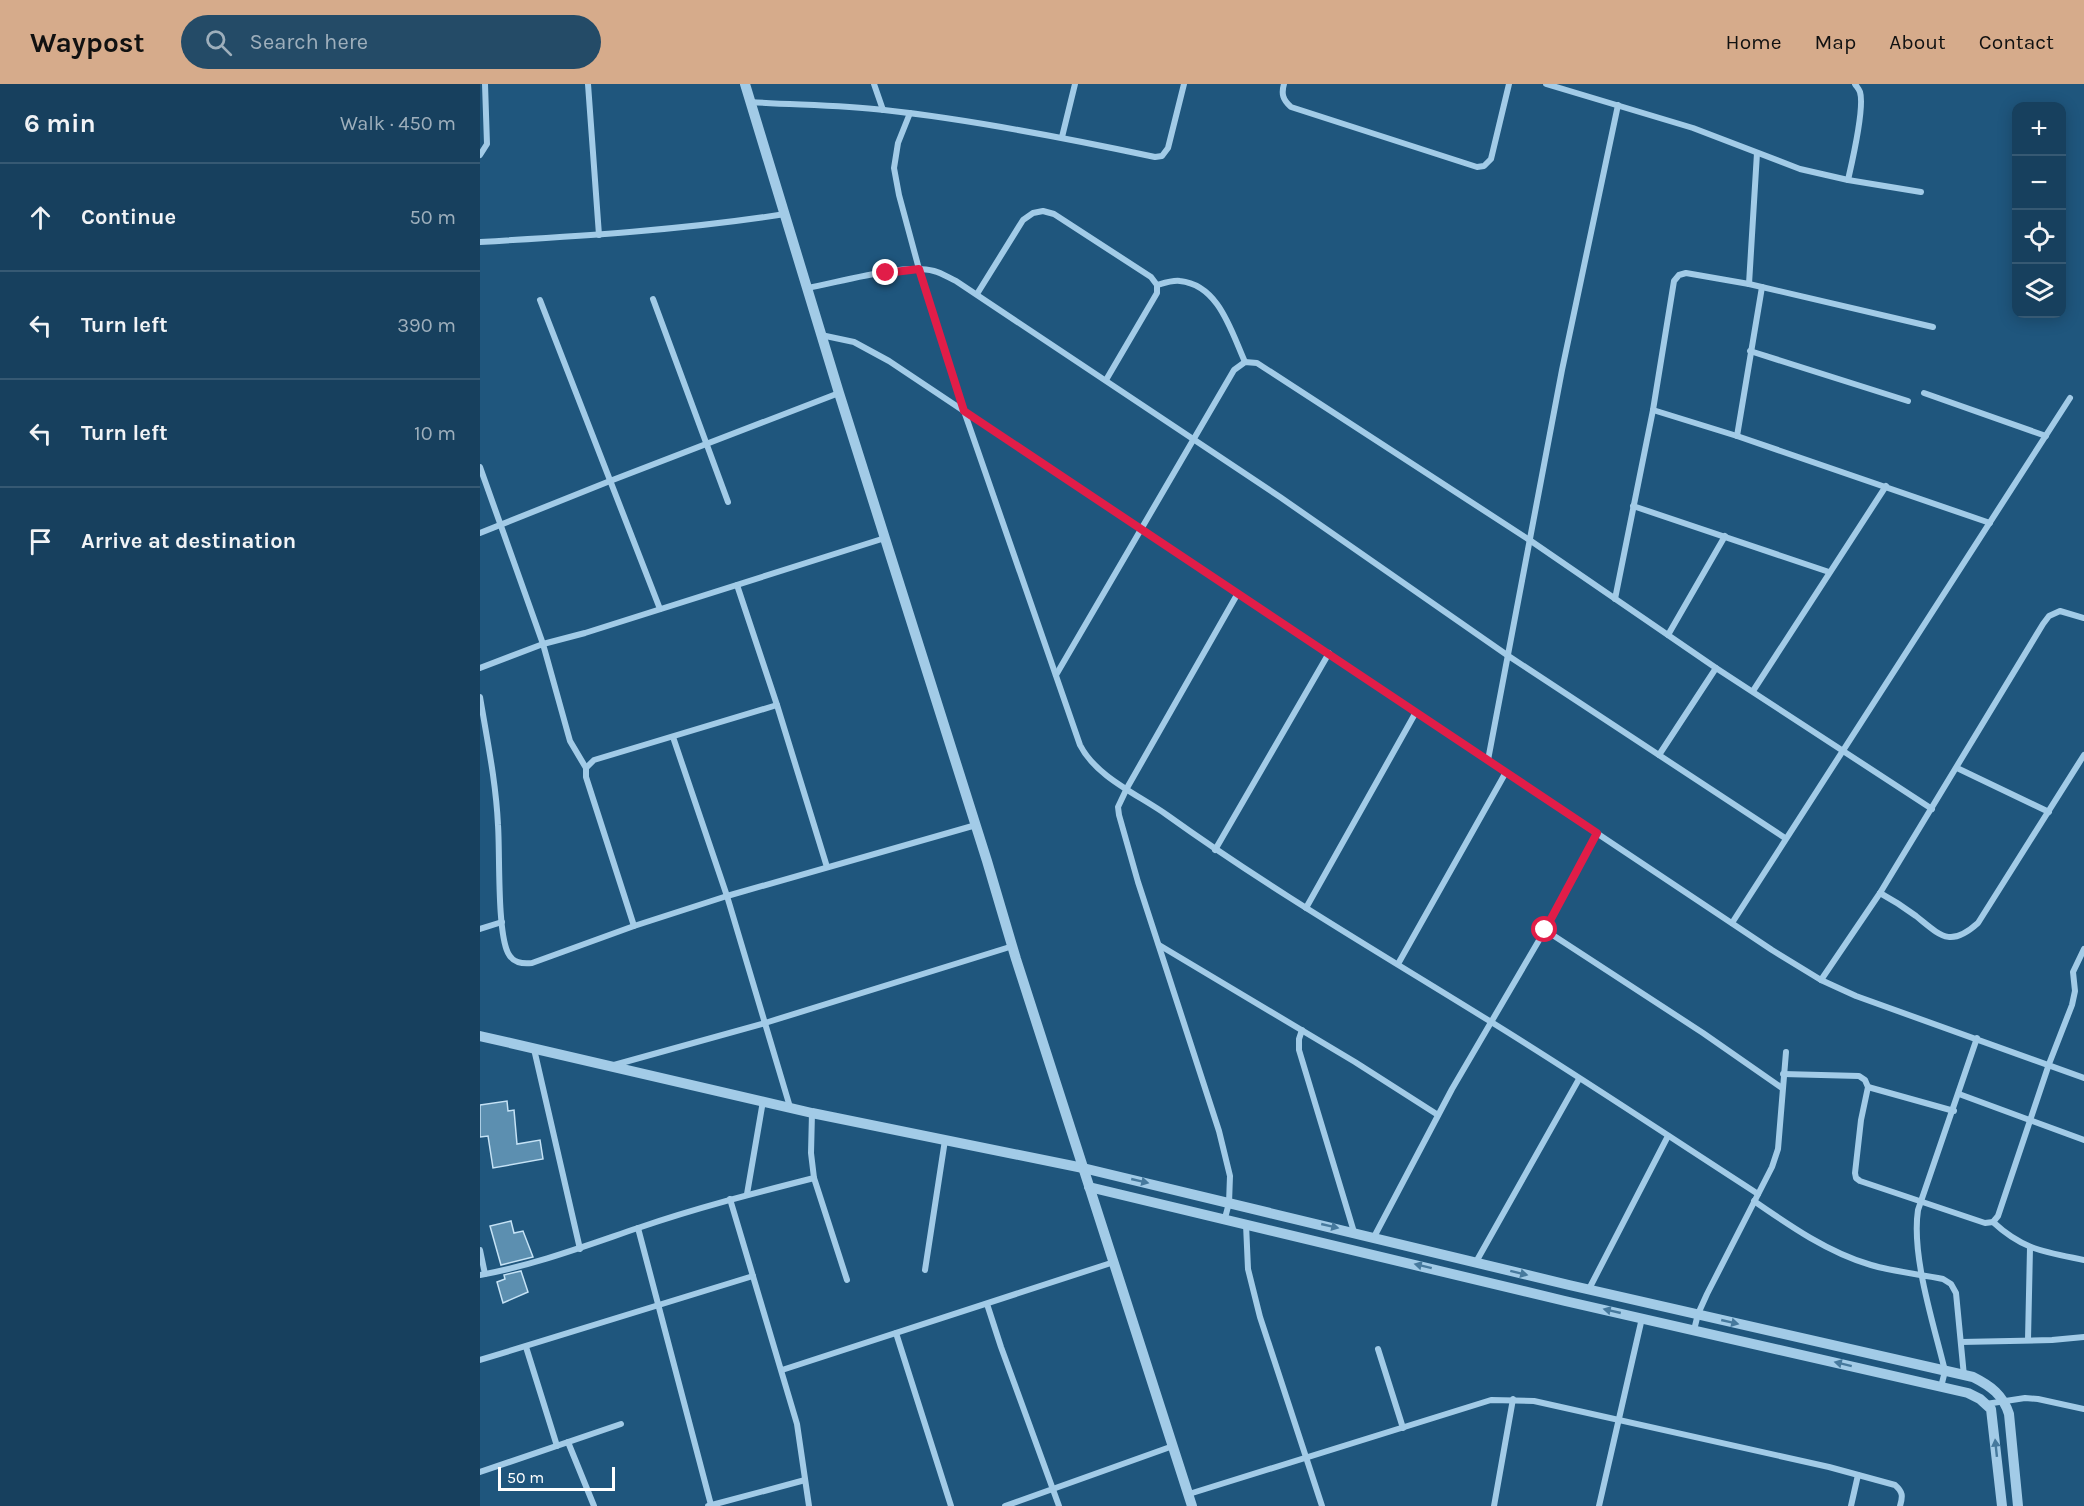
<!DOCTYPE html>
<meta charset="utf-8">
<style>
body{margin:0;font-family:Karla,sans-serif;background:#244b67;color:#f1f3f6}
.controls{position:absolute;right:18px;top:18px;display:grid;overflow:hidden;border-radius:12px;box-shadow:0 3px 15px #0003}
.controls button{width:54px;height:54px;display:grid;place-items:center;padding:0;border:0;border-bottom:2px solid #365973;background:#17405e;color:#f1f3f6;font:30px sans-serif}
.scale{position:absolute;left:18px;bottom:15px;width:117px;box-sizing:border-box;padding-left:6px;border:3px solid #fff;border-top:0;font-size:16px;line-height:21px;white-space:nowrap;color:#fff;-webkit-text-stroke:4px #1f567d;paint-order:stroke}
.stop{position:absolute;width:18px;height:18px;margin:-14px;border:4px solid #e11d48;border-radius:50%;background:#fff}
.stop.end{background:#e11d48;border-color:#fff;box-shadow:0 2px 6px #0008}
.list{margin:0;padding:0;list-style:none}
h2{display:flex;justify-content:space-between;align-items:center;height:78px;margin:0;padding:0 24px;font-size:26px}
h2 small{font-size:20px;font-weight:400;color:#9eafbc}
.list li{display:grid;grid-template-columns:39px 1fr auto;gap:18px;align-items:center;box-sizing:border-box;height:108px;padding:0 24px;border-top:2px solid #365973}
.list b{display:block;font-size:22px;white-space:nowrap}
.list em{font-size:20px;font-style:normal;color:#9eafbc}
.icon{flex:none;width:33px;height:33px;fill:none;stroke:currentColor;stroke-width:2;stroke-linecap:round;stroke-linejoin:round}
.map{position:relative;flex:none;width:1604px;height:1422px;overflow:hidden}
header{display:flex;align-items:center;gap:36px;box-sizing:border-box;height:84px;padding:0 30px;background:#d6ab8b;color:#111}
header strong{font-size:28px}
nav{display:flex;gap:33px;margin-inline-start:auto;font-size:21px}
.search{width:420px;height:54px;background:#244b67;display:flex;align-items:center;gap:15px;box-sizing:border-box;padding:0 21px;border-radius:33px;color:#9eafbc;font-size:22px}
main{display:flex}
aside{flex:1;background:#17405e}
.map>svg:first-child{display:block}
</style>
<header>
<strong>Waypost</strong>
<div class="search"><svg class="icon" aria-label="search" viewBox="0 0 24 24"><circle cx="10" cy="10" r="6"/><path d="M15 15l6 6"/></svg>Search here</div>
<nav><a>Home</a><a>Map</a><a>About</a><a>Contact</a></nav>
</header>
<main>
<aside>
<h2>6 min<small>Walk · 450 m</small></h2>
<ul class="list">
<li><svg class="icon" aria-label="ahead" viewBox="0 0 24 24"><path d="M12 20V5M6 11l6-6 6 6"/></svg><div><b>Continue</b></div><em>50 m</em></li>
<li><svg class="icon" aria-label="left" viewBox="0 0 24 24"><path d="M17 20v-9H6M10 6l-5 5 5 5"/></svg><div><b>Turn left</b></div><em>390 m</em></li>
<li><svg class="icon" aria-label="left" viewBox="0 0 24 24"><path d="M17 20v-9H6M10 6l-5 5 5 5"/></svg><div><b>Turn left</b></div><em>10 m</em></li>
<li><svg class="icon" aria-label="arrive" viewBox="0 0 24 24"><path d="M6 21V4h12l-3 4 3 4H6"/></svg><div><b>Arrive at destination</b></div></li>
</ul>
</aside>
<div class="map">
<svg width="1604" height="1422" viewBox="0 0 1604 1422">
<rect width="100%" height="100%" fill="#1f567d"/>
<g fill="#5c8fb0" stroke="#c5e2f5" stroke-width="1.5">
<polygon points="27,1017 28,1027 34,1026 37,1060 60,1056 63,1075 13,1084 8,1052 0,1053 0,1021"/>
<polygon points="31,1137 34,1149 43,1147 53,1173 21,1181 10,1142"/>
<polygon points="41,1187 48,1208 23,1219 17,1198 25,1195 24,1191"/>
</g>
<g fill="none" stroke-linecap="round" stroke-linejoin="round">
<g stroke="#a2cbe7" stroke-width="6">
<polyline points="108,0 119,151"/>
<polyline points="394,0 403,26"/>
<path d="M804 0C801 10 803 16 811 23L997 83 1004 82 1011 75 1029 0"/>
<polyline points="1066,0 1213,44 1320,85 1368,96 1441,108"/>
<path d="M271 18C315 21 360 21 404 26 495 36 586 54 675 73L682 72 688 64 704 0"/>
<path d="M430 29 418 59 414 84 419 111 439 185 484 327 600 661C616 693 659 711 687 731 790 805 900 869 1008 936 1099 992 1188 1052 1278 1110"/>
<polyline points="582,53 595,0"/>
<polyline points="0,71 7,60 5,0"/>
<path d="M1368 96C1372 78 1385 24 1380 8 1379 5 1377 3 1375 0"/>
<path d="M0 158C102 152 203 146 305 130"/>
<polyline points="1269,200 1277,69"/>
<path d="M677 201C684 199 693 196 700 197 739 201 751 247 765 278"/>
<path d="M327 204C360 198 424 179 454 187 462 189 469 194 476 197L800 413 1027 571 1305 754"/>
<polyline points="497,210 543,136 553,129 563,127 574,130 671,193 677,201 677,209 626,296"/>
<polyline points="173,215 248,418"/>
<polyline points="60,216 180,525"/>
<polyline points="341,251 374,258 409,277 1292,866 1341,896 1376,912 1604,994"/>
<polyline points="1270,267 1428,317"/>
<polyline points="1444,309 1566,352"/>
<polyline points="1173,326 1257,352 1510,439"/>
<polyline points="1257,352 1282,203"/>
<polyline points="0,383 63,560 90,657 106,684"/>
<polyline points="1153,422 1349,488"/>
<polyline points="0,449 130,397 359,309"/>
<polyline points="257,501 297,621 347,783"/>
<polyline points="1135,515 1173,326 1194,197 1199,191 1206,189 1269,200 1453,243"/>
<polyline points="1188,551 1245,452"/>
<polyline points="0,584 63,560 105,549 405,454"/>
<polyline points="576,591 754,286 765,278 777,279 1051,457 1236,584 1452,725"/>
<polyline points="1273,607 1406,402"/>
<path d="M0 613C7 655 16 698 18 741 20 769 17 847 28 869 33 879 42 880 52 879L154 842 247 812 496 741"/>
<polyline points="193,653 247,812 310,1023"/>
<polyline points="1179,671 1236,584"/>
<polyline points="1008,676 1082,286 1138,21"/>
<polyline points="1477,684 1569,728"/>
<polyline points="735,766 849,569"/>
<path d="M1400 809C1413 816 1424 823 1436 832 1461 852 1470 864 1498 839L1604 671"/>
<polyline points="826,824 936,628"/>
<polyline points="1252,839 1590,314"/>
<polyline points="154,842 106,693 106,684 114,676 297,621"/>
<polyline points="0,845 22,838"/>
<polyline points="1065,846 1223,949 1302,1004"/>
<polyline points="679,861 875,978 958,1031"/>
<polyline points="918,880 1026,688"/>
<polyline points="1341,896 1400,809 1563,540 1569,532 1580,527 1604,534"/>
<polyline points="822,946 819,955 819,966 874,1148"/>
<polyline points="54,965 100,1165"/>
<polyline points="134,981 285,939 533,862"/>
<polyline points="1303,990 1379,992 1385,996 1388,1003 1381,1036 1375,1089 1376,1094 1380,1097 1505,1139 1513,1138 1518,1132 1569,980 1592,921 1595,907 1593,888 1604,865"/>
<polyline points="1388,1003 1474,1027"/>
<polyline points="1479,1010 1604,1056"/>
<polyline points="334,1094 367,1196"/>
<polyline points="267,1110 283,1017"/>
<polyline points="250,1115 317,1340 329,1422"/>
<path d="M1274 1117C1310 1142 1349 1169 1391 1181 1414 1188 1439 1190 1463 1195L1471 1200 1476 1209 1484 1292"/>
<polyline points="745,1134 749,1119 750,1092 739,1047 658,798 639,731 638,723 647,704 758,509"/>
<path d="M1513 1138C1543 1166 1565 1168 1604 1176"/>
<polyline points="766,1140 768,1185 780,1233 842,1422"/>
<polyline points="158,1144 231,1421"/>
<polyline points="894,1153 972,1005 1065,846 1117,749"/>
<polyline points="0,1166 5,1190"/>
<polyline points="996,1178 1099,995"/>
<polyline points="445,1186 465,1056"/>
<path d="M0 1191C55 1181 105 1162 158 1144 216 1124 275 1109 334 1094L331 1069 332 1029"/>
<polyline points="1109,1205 1188,1052"/>
<polyline points="507,1220 521,1263 579,1422"/>
<polyline points="1214,1246 1218,1230 1227,1210 1292,1083 1298,1065 1306,968"/>
<polyline points="416,1249 471,1422"/>
<polyline points="1548,1256 1550,1164"/>
<polyline points="1481,1258 1572,1256 1604,1253"/>
<polyline points="46,1263 77,1362"/>
<polyline points="898,1265 923,1344"/>
<polyline points="0,1276 273,1192"/>
<polyline points="302,1286 634,1178"/>
<path d="M1461 1303 1465 1287C1454 1241 1431 1172 1438 1126L1497 954"/>
<polyline points="1506,1320 1545,1314 1558,1315 1604,1325"/>
<polyline points="88,1358 114,1422"/>
<polyline points="0,1388 141,1340"/>
<path d="M709 1410 1011 1316 1054 1317 1349 1383 1415 1401C1423 1408 1423 1412 1420 1422"/>
<polyline points="228,1422 325,1396"/>
<polyline points="525,1422 693,1362"/>
<polyline points="1014,1422 1033,1315"/>
<polyline points="1119,1422 1162,1234"/>
<polyline points="1371,1422 1378,1391"/>
</g>
<g stroke="#a2cbe7" stroke-width="10">
<polyline points="265,0 359,309 507,777 536,875 712,1422"/>
<path d="M0 952 332 1029 603 1084 1089 1201 1493 1293C1511 1302 1523 1311 1529 1330L1538 1422"/>
<polyline points="609,1103 1085,1217 1488,1309 1500,1315 1511,1325 1522,1422"/>
</g>
</g>
<defs><path id="oneway-solid" d="M-6-.8H1V-3.2L6.5 0L1 3.2V.8H-6Z" transform="scale(1.5)"/></defs>
<g fill="#46799d">
<use href="#oneway-solid" transform="translate(660 1097) rotate(13)"/>
<use href="#oneway-solid" transform="translate(850 1142) rotate(13)"/>
<use href="#oneway-solid" transform="translate(943 1182) rotate(-166)"/>
<use href="#oneway-solid" transform="translate(1039 1189) rotate(14)"/>
<use href="#oneway-solid" transform="translate(1132 1227) rotate(-167)"/>
<use href="#oneway-solid" transform="translate(1250 1238) rotate(13)"/>
<use href="#oneway-solid" transform="translate(1363 1280) rotate(-166)"/>
<use href="#oneway-solid" transform="translate(1516 1364) rotate(-96)"/>
</g>
<g fill="none" stroke-linecap="round" stroke-linejoin="round">
<polyline stroke="#e11d48" stroke-width="8" points="406,189 439,185 484,327 1117,749 1065,846"/>
</g>
</svg>
<div class="controls">
<button>+</button>
<button>−</button>
<button><svg class="icon" aria-label="locate" viewBox="0 0 24 24"><circle cx="12" cy="12" r="6"/><path d="M12 2v4M12 18v4M2 12h4M18 12h4"/></svg></button>
<button><svg class="icon" aria-label="layers" viewBox="0 0 24 24"><path d="M12 4l9 5-9 5-9-5zM3 14l9 5 9-5"/></svg></button>
</div>
<div class="scale">50 m</div>
<div class="stop" style="left:1065px;top:846px"></div>
<div class="stop end" style="left:406px;top:189px"></div>
</div>
</main>
